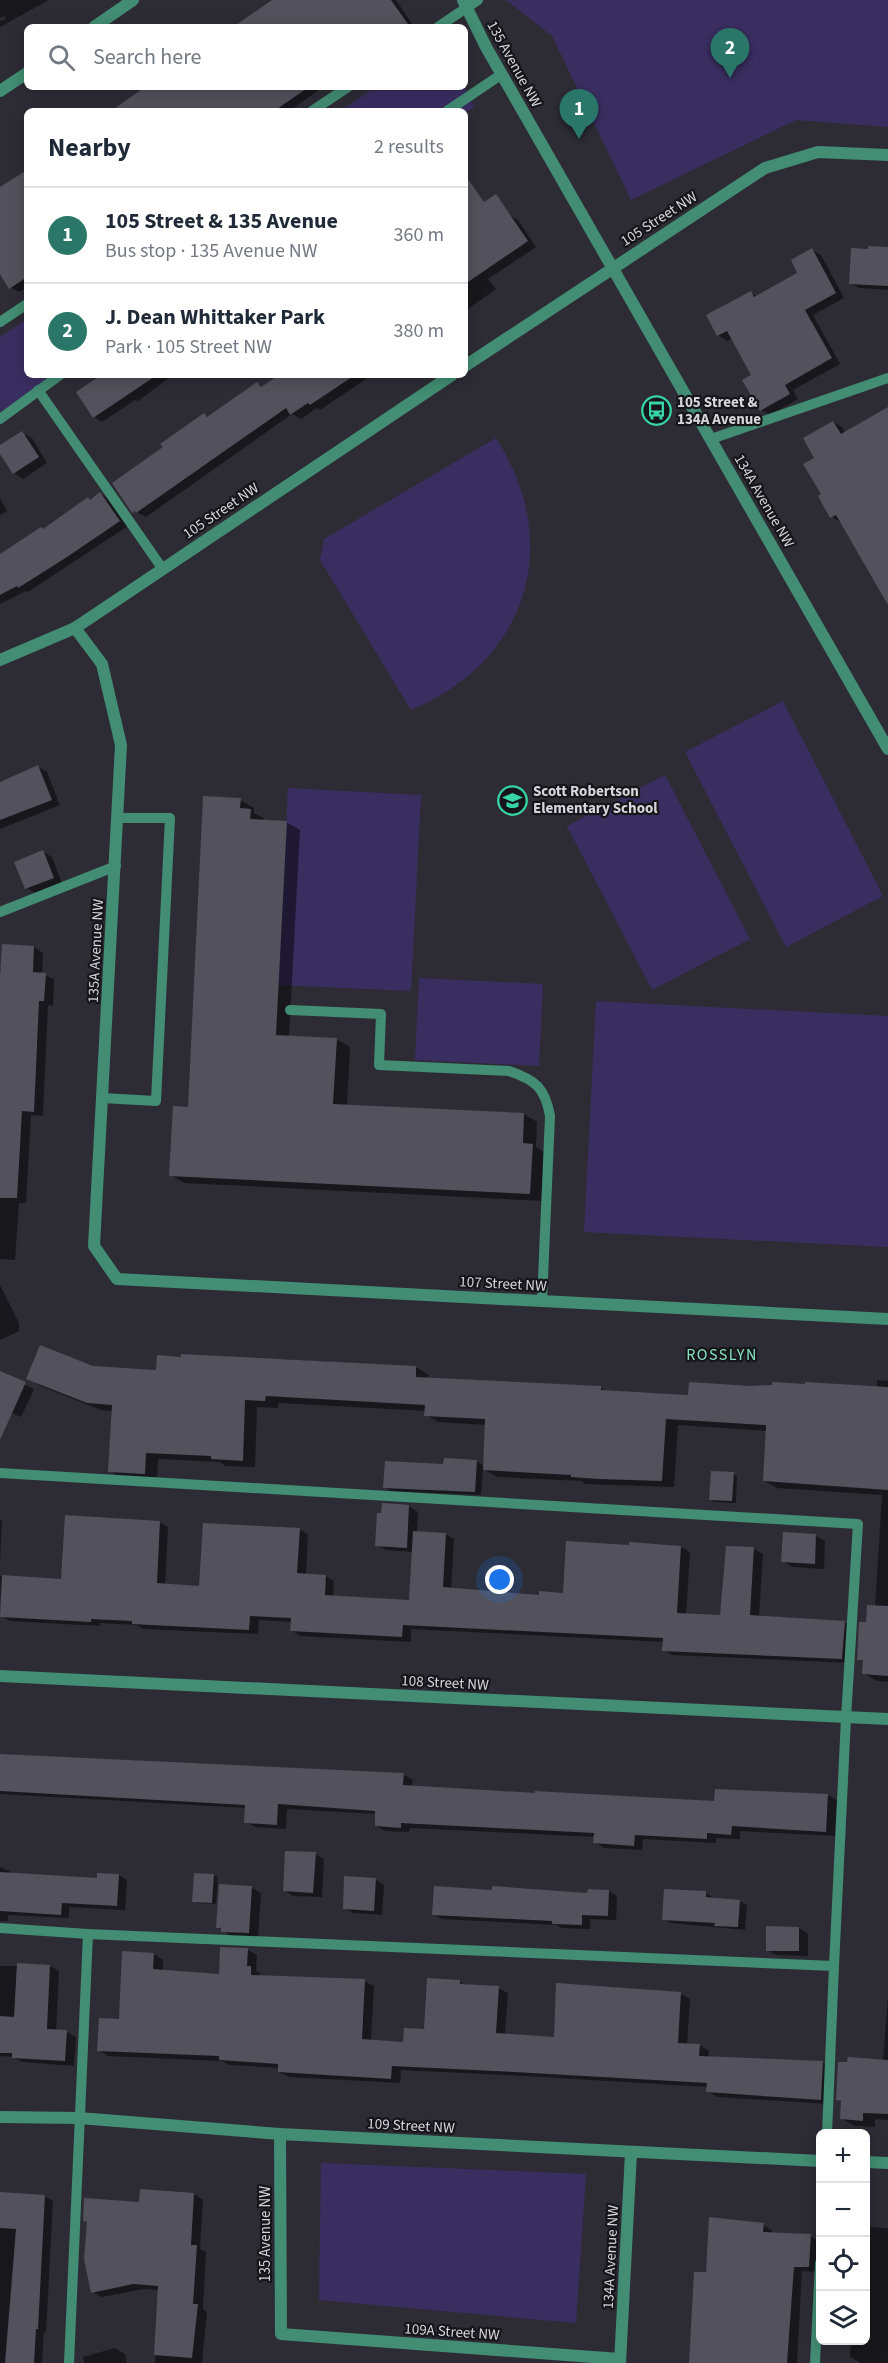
<!DOCTYPE html>
<meta charset="utf-8">
<style>
body{margin:0;font-family:"Source Sans 3",sans-serif;background:#f2f2f3;color:#1f2937}
.controls{position:absolute;right:18px;bottom:18px;display:grid;overflow:hidden;border-radius:9px;box-shadow:0 3px 15px #0003}
.controls button{width:54px;height:54px;display:grid;place-items:center;padding:0;border:0;border-bottom:2px solid #e0e1e3;background:#fff;color:#1f2937;font:30px sans-serif}
.you{position:absolute;left:500px;top:1580px;width:21px;height:21px;margin:-15px;border:4px solid #fff;border-radius:50%;background:#1a73e8;box-shadow:0 0 0 9px #1a73e833}
.badge{display:grid;place-items:center;width:39px;height:39px;border-radius:50%;background:#2a7669;color:#fff;font-size:20px;font-weight:700}
.pin{position:absolute;translate:-50% -50px;filter:drop-shadow(0 2px 3px #0008)}
.pin::after{content:'';position:absolute;top:32px;width:21px;height:18px;background:inherit;clip-path:polygon(0 0,100% 0,50% 100%)}
.list{margin:0;padding:0;list-style:none}
h2{display:flex;justify-content:space-between;align-items:center;height:78px;margin:0;padding:0 24px;font-size:26px}
h2 small{font-size:20px;font-weight:400;color:#747a83}
.list li{display:grid;grid-template-columns:39px 1fr auto;gap:18px;align-items:center;box-sizing:border-box;height:96px;padding:0 24px;border-top:2px solid #e0e1e3}
.list b{display:block;font-size:22px;white-space:nowrap}
.list p{margin:0;font-size:20px;white-space:nowrap;color:#747a83}
.list em{font-size:20px;font-style:normal;color:#747a83}
.icon{flex:none;width:33px;height:33px;fill:none;stroke:currentColor;stroke-width:2;stroke-linecap:round;stroke-linejoin:round}
.map{position:relative;flex:none;width:888px;height:2363px;overflow:hidden}
.search{position:absolute;background:#fff;box-shadow:0 3px 15px #0003;left:24px;top:24px;width:444px;height:66px;display:flex;align-items:center;gap:15px;box-sizing:border-box;padding:0 21px;border-radius:9px;color:#747a83;font-size:22px}
.panel{position:absolute;background:#fff;box-shadow:0 3px 15px #0003;left:24px;top:108px;width:444px;height:270px;border-radius:9px}
.map>svg:first-child{display:block}
</style>
<div class="map">
<svg width="888" height="2363" viewBox="0 0 888 2363">
<rect width="100%" height="100%" fill="#2d2c35"/>
<g fill="#3a2e61">
<polygon points="506,0 888,0 888,127 796,120 631,200 552,36"/>
<polygon points="376,87 464,87 474,107 465,113 465,111 340,111"/>
<polygon points="27,319 27,375 57,375 0,412 0,337"/>
<path d="M496 438C564 544 528 661 411 710L320 560 324 539Z"/>
<polygon points="783,701 883,896 786,947 685,752"/>
<polygon points="665,775 750,939 652,990 567,826"/>
<polygon points="288,788 421,795 411,991 278,985"/>
<polygon points="419,978 543,984 539,1066 415,1060"/>
<polygon points="596,1001 888,1016 888,1247 584,1232"/>
<polygon points="321,2163 586,2174 576,2323 319,2300"/>
</g>
<g fill="#0007">
<polygon points="0,0 49,0 0,27 0,21 6,19 5,16 0,18"/>
<polygon points="273,0 396,0 414,27 235,27"/>
<polygon points="145,87 323,87 289,111 114,111"/>
<polygon points="27,171 27,288 19,292 10,287 0,271 0,189"/>
<polygon points="509,215 518,220 536,247 488,279 496,289 465,311 465,253"/>
<polygon points="888,247 888,290 859,288 850,283 869,251"/>
<polygon points="812,250 821,255 844,298 813,315 840,364 793,390 798,399 770,415 761,410 753,375 732,338 727,341 718,335 751,293 758,297 799,274"/>
<polygon points="103,375 173,375 138,401 135,400 102,422 94,417"/>
<polygon points="282,375 372,375 320,410 317,408 301,419 292,414 146,517 134,511 165,448 204,414 209,418 257,384 263,387"/>
<polygon points="888,409 888,602 840,522 832,517 823,495 817,458 833,422 842,427 845,433"/>
<polygon points="22,433 32,438 47,463 23,479 14,473 0,451 0,447"/>
<polygon points="100,494 109,499 128,526 28,592 26,591 0,604 0,556"/>
<polygon points="0,498 7,511 0,515"/>
<polygon points="38,767 47,772 60,805 0,829 0,782"/>
<polygon points="240,800 254,808 254,813 264,818 264,821 286,822 300,830 289,1037 336,1039 350,1047 347,1106 524,1114 537,1122 536,1147 546,1153 543,1201 184,1183 171,1175 189,1108"/>
<polygon points="43,852 52,857 62,883 35,893 26,888"/>
<polygon points="34,947 43,953 42,974 54,979 53,1006 48,1005 43,1116 31,1115 26,1203 19,1203 15,1260 0,1259 0,968"/>
<polygon points="0,1285 19,1323 19,1331 0,1340"/>
<polygon points="280,1359 416,1367 429,1375 428,1379 601,1388 607,1391 689,1396 750,1387 877,1388 877,1380 888,1381 888,1682 877,1681 864,1674 865,1662 859,1659 867,1623 875,1607 882,1495 777,1488 764,1481 767,1431 678,1425 674,1487 613,1485 585,1484 581,1481 497,1477 483,1469 481,1495 391,1491 384,1487 445,1465 476,1461 484,1466 487,1425 438,1422 426,1415 426,1411 278,1403 278,1408 257,1407 255,1467 225,1466 220,1462 158,1459 157,1480 122,1478 110,1471 114,1411 101,1410 41,1386 28,1378 93,1367 158,1371"/>
<polygon points="0,1374 34,1389 21,1417 0,1408"/>
<polygon points="733,1474 737,1476 736,1503 714,1502 710,1499"/>
<polygon points="409,1506 418,1512 417,1532 445,1534 454,1539 451,1590 540,1596 564,1594 681,1547 690,1552 686,1615 722,1617 754,1549 763,1554 759,1617 844,1622 853,1627 851,1663 672,1655 664,1650 664,1642 411,1629 411,1642 300,1636 291,1630 292,1622 259,1620 258,1634 143,1629 137,1625 100,1623 100,1626 10,1621 1,1616 0,1576 63,1580 159,1522 168,1527 165,1585 200,1587 299,1529 308,1534 306,1575 325,1576 334,1581 333,1597 410,1602 413,1552 386,1550 377,1545"/>
<polygon points="0,1519 2,1520 0,1563"/>
<polygon points="816,1536 825,1541 824,1569 792,1567 783,1561"/>
<polygon points="0,1755 404,1775 413,1780 412,1787 715,1803 828,1795 837,1800 835,1836 740,1831 740,1839 716,1838 716,1843 643,1839 642,1850 604,1848 595,1842 595,1837 410,1828 409,1832 385,1831 376,1826 377,1814 287,1809 286,1829 255,1827 246,1822 246,1808 0,1794"/>
<polygon points="315,1854 324,1859 322,1897 293,1896 284,1890"/>
<polygon points="0,1867 11,1872 11,1874 98,1879 119,1875 127,1880 125,1910 69,1907 69,1918 8,1915 8,1921 0,1921"/>
<polygon points="195,1874 214,1875 218,1877 216,1904 198,1903 194,1901"/>
<polygon points="375,1879 384,1885 382,1915 353,1913 344,1908"/>
<polygon points="252,1888 261,1893 258,1938 232,1937 218,1927"/>
<polygon points="589,1890 609,1891 617,1896 616,1920 590,1919 590,1929 561,1928 557,1925 442,1919 433,1914 589,1895"/>
<polygon points="705,1893 713,1897 713,1899 739,1901 747,1905 745,1930 671,1923 664,1919"/>
<polygon points="799,1928 808,1934 808,1956 776,1955 767,1950"/>
<polygon points="248,1950 257,1955 256,1971 260,1973 260,1977 364,1981 374,1986 371,2041 404,2043 425,2031 460,1982 467,1986 498,1988 508,1993 505,2035 555,2038 681,1994 690,1999 687,2045 699,2045 709,2051 708,2058 822,2062 832,2068 830,2104 717,2097 708,2091 708,2087 525,2076 401,2070 400,2083 289,2077 279,2072 280,2068 230,2065 222,2061 108,2056 99,2050 120,2020 154,1954 163,1960 163,1972 220,1975"/>
<polygon points="0,1966 50,1966 59,1971 56,2031 66,2031 76,2037 74,2066 22,2062 13,2057 0,2056"/>
<polygon points="888,1995 888,2120 875,2119 875,2127 855,2126 842,2119 843,2103 837,2100 883,2061"/>
<polygon points="0,2194 44,2196 53,2201 46,2333 44,2332 42,2363 0,2363"/>
<polygon points="194,2194 203,2200 200,2249 206,2252 203,2309 207,2312 202,2363 155,2363 159,2290 144,2289 102,2297 92,2292 88,2223 84,2221 141,2203"/>
<polygon points="763,2225 772,2230 772,2234 810,2236 819,2241 817,2272 802,2271 797,2363 691,2363 707,2274"/>
<polygon points="866,2227 888,2228 888,2363 861,2363 850,2357 851,2340 866,2340"/>
<polygon points="115,2348 125,2354 127,2363 84,2363 83,2357"/>
</g>
<g fill="#53515b">
<polygon points="272,0 391,0 410,27 233,27"/>
<polygon points="145,87 309,87 274,111 111,111"/>
<polygon points="27,170 27,277 9,289 0,274 0,187"/>
<polygon points="465,175 484,202 496,194 528,241 465,284"/>
<polygon points="868,246 888,247 888,286 849,284 851,248 868,249"/>
<polygon points="812,248 836,293 805,310 832,358 785,385 790,394 760,411 742,380 751,375 727,331 717,336 706,315 751,291 754,297 797,273 791,260"/>
<polygon points="101,375 157,375 93,418 76,392"/>
<polygon points="279,375 355,375 310,405 308,403 290,415 286,408 136,513 135,511 132,513 112,483 163,447 160,444 204,413 207,417 257,382 261,387"/>
<polygon points="888,407 888,605 836,515 830,518 818,496 821,494 803,464 814,458 803,438 833,421 841,434"/>
<polygon points="22,431 39,457 13,474 0,454 0,445"/>
<polygon points="100,492 120,521 67,557 18,588 17,586 0,595 0,554 41,527 43,529 88,497 90,500"/>
<polygon points="38,765 52,800 0,820 0,782"/>
<polygon points="203,796 241,798 240,808 251,809 250,819 287,821 276,1035 337,1038 333,1104 524,1113 523,1143 533,1144 530,1194 169,1176 173,1106 188,1107"/>
<polygon points="43,850 54,878 25,889 14,862"/>
<polygon points="2,944 34,946 33,972 46,973 44,1001 39,1001 34,1112 22,1111 17,1198 0,1198 0,975"/>
<polygon points="40,1345 93,1366 156,1370 157,1355 181,1357 181,1354 416,1366 416,1377 601,1386 601,1390 688,1395 689,1382 750,1386 772,1385 772,1382 805,1384 805,1382 888,1387 888,1490 763,1481 766,1425 666,1419 662,1481 599,1479 571,1477 571,1475 483,1470 485,1419 424,1416 425,1405 266,1396 265,1401 245,1400 243,1461 211,1459 211,1456 146,1453 145,1474 108,1472 112,1405 87,1403 26,1379"/>
<polygon points="0,1371 26,1382 0,1440"/>
<polygon points="444,1458 477,1460 475,1492 383,1488 385,1461 443,1464"/>
<polygon points="711,1471 734,1472 732,1501 709,1500"/>
<polygon points="382,1503 409,1505 407,1548 375,1546 377,1513 381,1513"/>
<polygon points="65,1515 160,1521 157,1583 199,1586 203,1523 300,1528 297,1573 326,1575 325,1595 409,1600 413,1531 446,1533 443,1587 539,1595 539,1591 563,1593 566,1541 629,1545 629,1542 681,1546 677,1613 720,1615 726,1546 754,1547 750,1615 845,1621 842,1659 662,1651 663,1638 462,1628 403,1625 402,1637 290,1631 291,1618 250,1616 249,1630 132,1624 132,1621 91,1619 91,1622 0,1617 2,1575 61,1579"/>
<polygon points="783,1532 816,1534 815,1564 781,1562"/>
<polygon points="867,1605 888,1606 888,1676 862,1674 863,1660 857,1660 859,1622 866,1622"/>
<polygon points="0,1754 404,1773 403,1785 535,1793 535,1791 714,1801 715,1789 828,1794 826,1832 732,1826 731,1835 707,1833 707,1839 635,1835 634,1846 593,1843 594,1833 401,1823 401,1828 375,1826 375,1811 278,1804 277,1825 244,1823 245,1805 0,1791"/>
<polygon points="285,1851 316,1852 313,1893 283,1891"/>
<polygon points="0,1872 97,1878 97,1873 119,1874 117,1906 62,1903 61,1915 0,1911"/>
<polygon points="194,1873 214,1874 212,1903 192,1902"/>
<polygon points="344,1876 376,1878 374,1911 343,1909"/>
<polygon points="219,1884 252,1886 249,1933 221,1932 221,1928 216,1928"/>
<polygon points="434,1886 492,1890 492,1886 587,1893 588,1889 609,1890 608,1916 582,1915 582,1925 552,1924 552,1921 432,1915"/>
<polygon points="664,1889 706,1891 706,1897 740,1900 738,1927 714,1926 715,1923 662,1920"/>
<polygon points="766,1926 799,1927 799,1951 766,1951"/>
<polygon points="220,1947 248,1948 247,1966 251,1966 251,1975 365,1979 362,2039 403,2042 404,2028 424,2029 427,1978 460,1980 460,1984 499,1986 496,2033 554,2037 556,1983 681,1992 678,2043 700,2044 699,2056 823,2061 821,2100 706,2092 707,2083 514,2072 392,2066 391,2079 278,2072 278,2064 219,2060 219,2056 97,2051 99,2018 119,2019 122,1951 154,1953 153,1969 219,1974"/>
<polygon points="17,1963 50,1965 47,2029 67,2030 65,2061 12,2058 12,2053 0,2053 0,2016 14,2017"/>
<polygon points="848,2057 888,2060 888,2114 863,2113 863,2121 840,2119 841,2101 836,2100 838,2062 847,2062"/>
<polygon points="140,2189 194,2193 191,2245 197,2245 193,2304 198,2304 192,2358 154,2355 158,2286 133,2284 91,2293 84,2259 87,2222 83,2221 84,2198 139,2202"/>
<polygon points="0,2192 45,2195 38,2329 36,2329 34,2363 5,2363 16,2229 0,2228"/>
<polygon points="709,2217 764,2223 763,2232 811,2234 809,2267 794,2267 787,2363 689,2363 694,2272 706,2272"/>
</g>
<g fill="none" stroke-linecap="round" stroke-linejoin="round">
<g stroke="#428d73" stroke-width="10">
<polyline points="438,27 478,0"/>
<polyline points="312,111 348,87"/>
<polyline points="447,111 502,74"/>
<polyline points="0,322 27,304"/>
<polyline points="38,390 162,568"/>
<polyline points="0,419 60,375"/>
<polyline points="711,439 888,378"/>
<polyline points="0,912 116,866"/>
<path d="M290 1010 381 1014 379 1065 509 1071C536 1080 545 1088 550 1116L542 1301"/>
<polyline points="102,1098 156,1101 170,818 118,818"/>
<polyline points="0,1473 858,1524 846,1718 834,1966"/>
<polyline points="0,1928 88,1934 834,1966 827,2134"/>
<polyline points="69,2363 88,1934"/>
<polyline points="815,2363 820,2263"/>
</g>
<g stroke="#428d73" stroke-width="12">
<polyline points="94,27 133,0"/>
<polyline points="0,91 27,73"/>
<polyline points="465,366 765,168 818,152 888,155"/>
<polyline points="75,628 102,664 121,745 94,1246 117,1279 888,1319"/>
<polyline points="0,660 75,628 452,375"/>
<polyline points="0,2117 79,2118 280,2134 820,2161"/>
<polyline points="280,2134 281,2334 620,2359"/>
<polyline points="866,2162 888,2163"/>
<polyline points="620,2363 631,2153"/>
</g>
<g stroke="#428d73" stroke-width="12">
<polyline points="463,0 486,47 888,749"/>
<polyline points="0,1676 888,1719"/>
</g>
</g>
<defs>
<symbol id="bus-ring" viewBox="-11 -11 22 22"><circle r="9.5" fill="#161519" stroke="#37d4a6" stroke-width="1.5"/><path d="M-5-6H5V4H4V6H2V4H-2V6H-4V4H-5ZM-3.5-4V0h7V-4ZM-3.5 1.2v1.5H-2V1.2ZM2 1.2v1.5H3.5V1.2Z" fill="#37d4a6"/></symbol>
<symbol id="school-ring" viewBox="-11 -11 22 22"><circle r="9.5" fill="#161519" stroke="#37d4a6" stroke-width="1.5"/><path d="M0-5L7-2L0 1L-7-2ZM-4 1L0 2.5L4 1V4Q0 6-4 4Z" fill="#37d4a6"/></symbol>
</defs>
<g fill-rule="evenodd">
<use href="#bus-ring" x="640" y="394" width="33" height="33"/>
<use href="#school-ring" x="496" y="784" width="33" height="33"/>
</g>
<g text-anchor="middle" dominant-baseline="central" stroke-width="4.5" stroke-linejoin="round" paint-order="stroke">
<g font-size="15" fill="#d5d5da" stroke="#161519">
<text transform="translate(514 64) rotate(61)">135 Avenue NW</text>
<text transform="translate(659 219) rotate(-33)">105 Street NW</text>
<text transform="translate(764 501) rotate(60)">134A Avenue NW</text>
<text transform="translate(221 511) rotate(-34)">105 Street NW</text>
<text transform="translate(96 951) rotate(-87)">135A Avenue NW</text>
<text transform="translate(503 1284) rotate(3)">107 Street NW</text>
<text transform="translate(445 1683) rotate(3)">108 Street NW</text>
<text transform="translate(411 2126) rotate(3)">109 Street NW</text>
<text transform="translate(265 2234) rotate(-90)">135 Avenue NW</text>
<text transform="translate(611 2257) rotate(-87)">134A Avenue NW</text>
<text transform="translate(452 2332) rotate(4)">109A Street NW</text>
</g>
<g font-size="15" font-weight="bold" fill="#d5d5da" stroke="#161519" text-anchor="start">
<text x="677" y="402">105 Street &amp;<tspan x="677" dy="17">134A Avenue</tspan></text>
<text x="533" y="791">Scott Robertson<tspan x="533" dy="17">Elementary School</tspan></text>
</g>
<g font-size="16" letter-spacing="1.5" fill="#87e2c0" stroke="#161519">
<text x="722" y="1355">ROSSLYN</text>
</g>
</g>
</svg>
<div class="controls">
<button>+</button>
<button>−</button>
<button><svg class="icon" aria-label="locate" viewBox="0 0 24 24"><circle cx="12" cy="12" r="6"/><path d="M12 2v4M12 18v4M2 12h4M18 12h4"/></svg></button>
<button><svg class="icon" aria-label="layers" viewBox="0 0 24 24"><path d="M12 4l9 5-9 5-9-5zM3 14l9 5 9-5"/></svg></button>
</div>
<div class="you"></div>
<div class="pin badge" style="left:579px;top:139px">1</div>
<div class="pin badge" style="left:730px;top:78px">2</div>
<div class="search"><svg class="icon" aria-label="search" viewBox="0 0 24 24"><circle cx="10" cy="10" r="6"/><path d="M15 15l6 6"/></svg>Search here</div>
<section class="panel">
<h2>Nearby<small>2 results</small></h2>
<ul class="list">
<li><span class="badge">1</span><div><b>105 Street &amp; 135 Avenue</b><p>Bus stop · 135 Avenue NW</p></div><em>360 m</em></li>
<li><span class="badge">2</span><div><b>J. Dean Whittaker Park</b><p>Park · 105 Street NW</p></div><em>380 m</em></li>
</ul>
</section>
</div>
